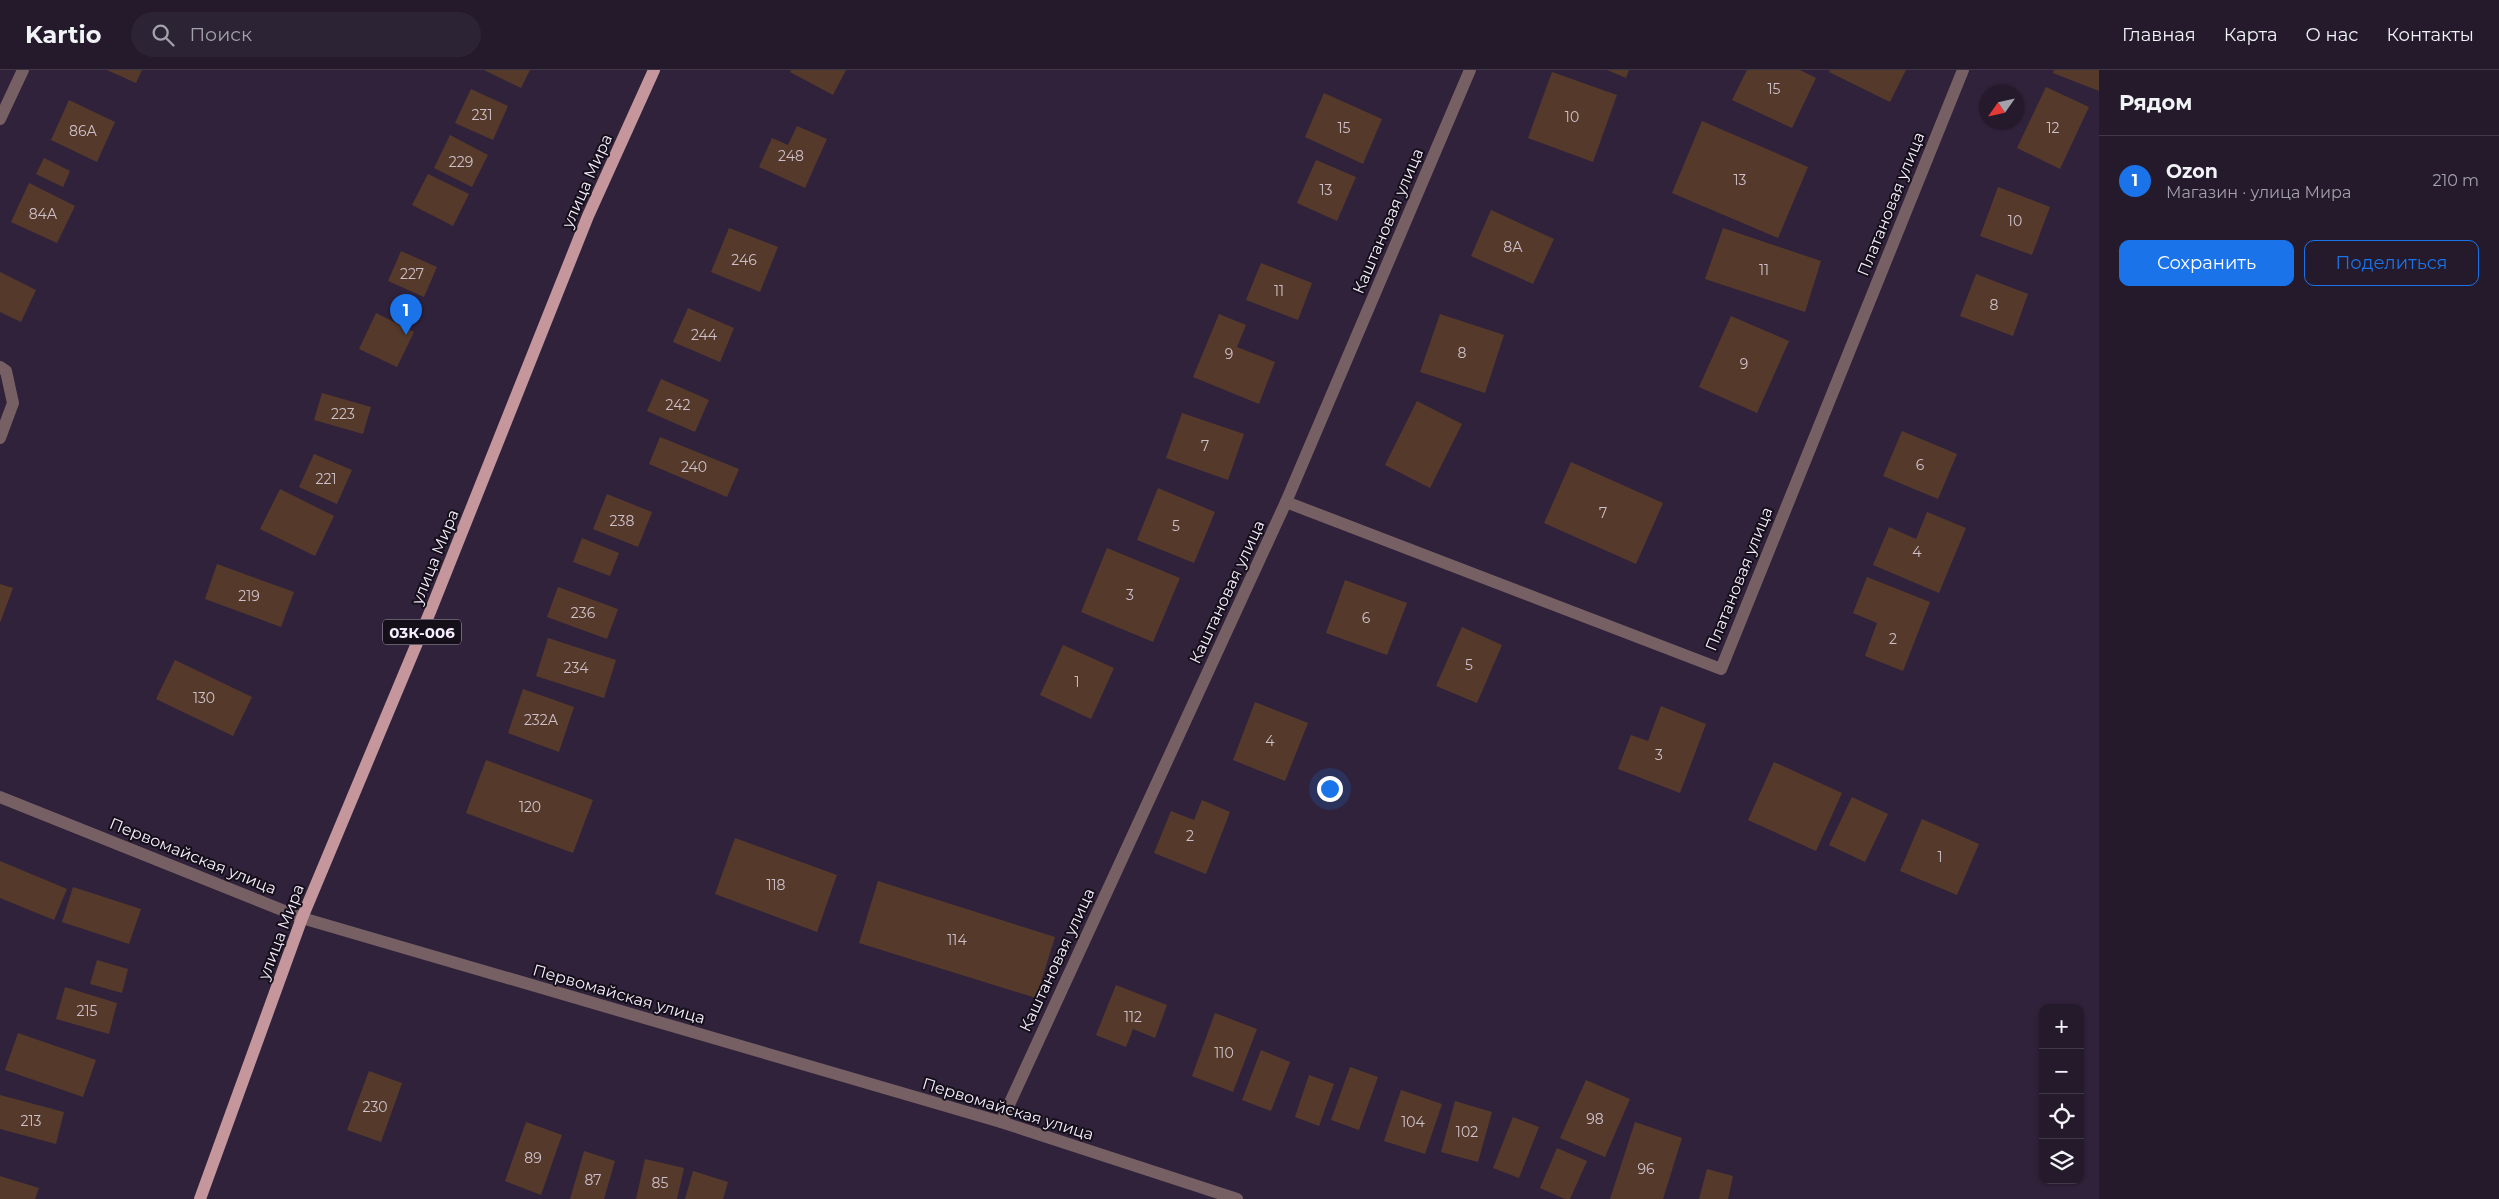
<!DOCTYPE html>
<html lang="ru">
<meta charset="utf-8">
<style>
body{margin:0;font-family:Montserrat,sans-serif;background:#2c2334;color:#f1f3f6}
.controls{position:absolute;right:15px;bottom:15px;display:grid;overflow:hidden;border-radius:10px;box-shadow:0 1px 4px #0004}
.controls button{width:45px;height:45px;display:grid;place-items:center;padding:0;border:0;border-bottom:1px solid #413848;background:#241a2c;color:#f1f3f6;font:25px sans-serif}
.compass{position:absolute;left:1979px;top:15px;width:45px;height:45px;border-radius:50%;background:#241a2c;box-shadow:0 1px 4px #0004;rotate:236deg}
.you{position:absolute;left:1329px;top:718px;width:18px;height:18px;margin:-12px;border:4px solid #fff;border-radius:50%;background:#1a73e8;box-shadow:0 0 0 8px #1a73e833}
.badge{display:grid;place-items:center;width:32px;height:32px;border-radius:50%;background:#1a73e8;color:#fff;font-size:16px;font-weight:700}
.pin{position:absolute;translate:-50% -41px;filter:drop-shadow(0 1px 2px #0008)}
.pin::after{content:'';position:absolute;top:26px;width:18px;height:15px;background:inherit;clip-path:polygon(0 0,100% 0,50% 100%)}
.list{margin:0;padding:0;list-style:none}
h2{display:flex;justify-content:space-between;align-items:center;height:65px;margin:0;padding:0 20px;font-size:21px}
h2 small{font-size:16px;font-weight:400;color:#a3a1a9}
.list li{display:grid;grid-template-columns:32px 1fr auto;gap:15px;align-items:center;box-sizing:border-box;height:90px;padding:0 20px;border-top:1px solid #413848}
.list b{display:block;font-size:19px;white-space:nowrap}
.list p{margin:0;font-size:16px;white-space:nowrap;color:#a3a1a9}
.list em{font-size:16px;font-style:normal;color:#a3a1a9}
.actions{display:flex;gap:10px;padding:15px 20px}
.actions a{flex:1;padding:11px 0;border:1px solid #1a73e8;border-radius:10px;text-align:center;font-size:18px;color:#1a73e8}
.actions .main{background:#1a73e8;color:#fff}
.icon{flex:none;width:28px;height:28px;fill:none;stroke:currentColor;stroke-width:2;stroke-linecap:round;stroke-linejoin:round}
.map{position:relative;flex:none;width:2099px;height:1129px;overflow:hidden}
header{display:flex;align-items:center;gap:30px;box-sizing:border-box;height:70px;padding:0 25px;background:#241a2c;border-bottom:1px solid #413848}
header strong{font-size:24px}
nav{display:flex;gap:28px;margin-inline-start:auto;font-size:18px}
.search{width:350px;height:45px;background:#2c2334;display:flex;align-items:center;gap:12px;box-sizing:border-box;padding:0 18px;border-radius:28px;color:#a3a1a9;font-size:19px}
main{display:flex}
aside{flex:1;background:#241a2c}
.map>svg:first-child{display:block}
</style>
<header>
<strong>Kartio</strong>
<div class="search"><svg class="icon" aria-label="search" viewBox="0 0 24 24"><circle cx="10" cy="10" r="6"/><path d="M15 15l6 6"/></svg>Поиск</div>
<nav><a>Главная</a><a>Карта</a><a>О нас</a><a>Контакты</a></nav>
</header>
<main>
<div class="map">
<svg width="2099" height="1129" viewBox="0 0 2099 1129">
<rect width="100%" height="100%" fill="#30223a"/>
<g fill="#553a2b">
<polygon points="107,0 142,0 136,13"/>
<polygon points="484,0 530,0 521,18"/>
<polygon points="791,0 846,0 833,25 790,2"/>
<polygon points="1607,0 1629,0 1626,8"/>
<polygon points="1747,0 1800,0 1816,8 1792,58 1732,30"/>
<polygon points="1830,0 1906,0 1890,32 1829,2"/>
<polygon points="2054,0 2099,0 2099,21 2053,3"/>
<polygon points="1552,2 1617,25 1593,92 1528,68"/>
<polygon points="2046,17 2089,37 2060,99 2017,78"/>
<polygon points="471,19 508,36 493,70 455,53"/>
<polygon points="1324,23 1382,49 1363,94 1305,67"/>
<polygon points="69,30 115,52 97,92 51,70"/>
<polygon points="1702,51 1808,97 1778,168 1672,123"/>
<polygon points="797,56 827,69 805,118 759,97 772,68 788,75"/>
<polygon points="450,65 488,85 472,117 434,98"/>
<polygon points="44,88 70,101 63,117 36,104"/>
<polygon points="1316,90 1356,107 1337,151 1297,133"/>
<polygon points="428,104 469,124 453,156 412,135"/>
<polygon points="29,113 75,136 57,173 11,152"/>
<polygon points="1998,117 2050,137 2032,185 1980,166"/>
<polygon points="1491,140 1554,169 1533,214 1471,186"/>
<polygon points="729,158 778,177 760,222 711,202"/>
<polygon points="1723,158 1821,191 1805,242 1705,209"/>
<polygon points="401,181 437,197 424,227 388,211"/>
<polygon points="1261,193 1312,213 1298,250 1246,230"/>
<polygon points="0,202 36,220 21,252 0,242"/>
<polygon points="1976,204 2028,224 2013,266 1960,246"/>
<polygon points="688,238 734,258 720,292 673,272"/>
<polygon points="376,243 414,262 397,297 359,279"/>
<polygon points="1219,244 1246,255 1237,277 1275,292 1259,334 1193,307"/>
<polygon points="1440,244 1504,265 1485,323 1420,302"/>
<polygon points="1731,246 1789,271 1757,343 1699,317"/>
<polygon points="661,309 709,330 695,362 647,341"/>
<polygon points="322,323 371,337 363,364 314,350"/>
<polygon points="1417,331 1462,354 1430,418 1385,395"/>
<polygon points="1182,343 1244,364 1228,410 1166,388"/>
<polygon points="1902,361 1957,384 1938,429 1883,406"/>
<polygon points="660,367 739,399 727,427 649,394"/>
<polygon points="314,384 352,400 337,434 299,417"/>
<polygon points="1571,392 1663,433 1636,494 1544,453"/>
<polygon points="1158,418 1215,442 1194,493 1137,470"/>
<polygon points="280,419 334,446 315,486 260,459"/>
<polygon points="607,424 652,442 638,477 593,459"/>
<polygon points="1927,442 1966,458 1939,523 1873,495 1889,457 1916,469"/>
<polygon points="582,468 619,483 610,506 573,492"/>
<polygon points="1107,478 1180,508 1153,572 1081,542"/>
<polygon points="217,494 294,522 281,557 205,529"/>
<polygon points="1867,507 1930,532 1903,601 1865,586 1877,553 1853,543"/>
<polygon points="1345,510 1407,533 1387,585 1326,563"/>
<polygon points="0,514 13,518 0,553"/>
<polygon points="558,517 618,539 607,569 547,547"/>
<polygon points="1462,557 1502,575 1477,633 1436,616"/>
<polygon points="548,568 616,590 604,628 536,606"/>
<polygon points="1063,575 1114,598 1091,649 1040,625"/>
<polygon points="175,590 252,627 233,666 156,629"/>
<polygon points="523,619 574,637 559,682 508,663"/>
<polygon points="1255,632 1308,653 1285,711 1233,690"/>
<polygon points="1661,636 1706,654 1680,723 1618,699 1631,665 1648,671"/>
<polygon points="486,690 593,730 573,783 466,743"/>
<polygon points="1774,692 1842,723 1816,781 1748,750"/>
<polygon points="1852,727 1888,744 1865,792 1829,775"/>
<polygon points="1202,730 1230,742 1206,804 1154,783 1171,741 1194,750"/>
<polygon points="1922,749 1979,774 1957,825 1900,801"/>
<polygon points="735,768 837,805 817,862 715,824"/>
<polygon points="0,791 67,819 54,850 0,828"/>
<polygon points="878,811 1055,867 1036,928 859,873"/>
<polygon points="73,817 141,839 129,874 62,852"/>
<polygon points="97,890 128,899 122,923 90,914"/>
<polygon points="1116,915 1167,935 1155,968 1133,959 1126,977 1096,965"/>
<polygon points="65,917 117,933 109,964 56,949"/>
<polygon points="1215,943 1257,959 1233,1022 1192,1006"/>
<polygon points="18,963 96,990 83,1027 5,1000"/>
<polygon points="1261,980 1290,992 1271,1041 1242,1030"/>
<polygon points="1350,997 1378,1007 1359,1060 1331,1050"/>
<polygon points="369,1001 402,1013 381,1072 347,1060"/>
<polygon points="1309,1005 1334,1014 1319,1056 1295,1047"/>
<polygon points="1586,1010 1630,1029 1605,1087 1560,1068"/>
<polygon points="1401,1020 1442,1034 1425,1084 1384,1071"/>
<polygon points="0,1025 64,1042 56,1074 0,1059"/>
<polygon points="1455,1031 1492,1042 1478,1092 1441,1082"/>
<polygon points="1513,1047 1539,1057 1519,1108 1493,1098"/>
<polygon points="526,1052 562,1065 541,1125 505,1111"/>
<polygon points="1635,1052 1682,1068 1663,1129 1610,1129"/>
<polygon points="1557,1078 1587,1091 1570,1129 1565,1129 1540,1118"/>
<polygon points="584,1081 615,1091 604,1129 570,1129"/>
<polygon points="645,1089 684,1098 677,1129 636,1129"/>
<polygon points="1707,1099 1733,1106 1728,1129 1699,1129"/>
<polygon points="693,1101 728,1112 723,1129 685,1129"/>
<polygon points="0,1106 39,1118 35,1129 0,1129"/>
</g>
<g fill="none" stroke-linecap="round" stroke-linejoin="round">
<g stroke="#776063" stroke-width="12">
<polyline points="0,49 23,0"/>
<polyline points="0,297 6,301 13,333 0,368"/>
<polyline points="1286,432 1721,599 1963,0"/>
<polyline points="0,727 302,848 1001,1052 1237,1129"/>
<polyline points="1001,1052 1286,432 1470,0"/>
</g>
<polyline stroke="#c5979c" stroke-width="12" points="200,1129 302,848 430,542 588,146 654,0"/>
</g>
<g text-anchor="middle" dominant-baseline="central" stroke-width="4" stroke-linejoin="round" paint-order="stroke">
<g font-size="14" fill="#cec0c9">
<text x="1774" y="19">15</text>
<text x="482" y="45">231</text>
<text x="1572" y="47">10</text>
<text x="1344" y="58">15</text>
<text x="2053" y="58">12</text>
<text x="83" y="61">86А</text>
<text x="791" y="86">248</text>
<text x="461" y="92">229</text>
<text x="1740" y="110">13</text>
<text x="1326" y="120">13</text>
<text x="43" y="144">84А</text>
<text x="2015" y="151">10</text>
<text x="1513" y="177">8А</text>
<text x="744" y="190">246</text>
<text x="1764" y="200">11</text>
<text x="412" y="204">227</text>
<text x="1279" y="221">11</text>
<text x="1994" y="235">8</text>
<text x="704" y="265">244</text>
<text x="1462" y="283">8</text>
<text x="1229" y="284">9</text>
<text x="1744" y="294">9</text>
<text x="678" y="335">242</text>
<text x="343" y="344">223</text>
<text x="1205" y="376">7</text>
<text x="1920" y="395">6</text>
<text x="694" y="397">240</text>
<text x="326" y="409">221</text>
<text x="1603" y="443">7</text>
<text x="622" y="451">238</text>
<text x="1176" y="456">5</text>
<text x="1917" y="482">4</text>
<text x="1130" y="525">3</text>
<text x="249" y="526">219</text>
<text x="583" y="543">236</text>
<text x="1366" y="548">6</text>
<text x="1893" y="569">2</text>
<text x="1469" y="595">5</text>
<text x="576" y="598">234</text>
<text x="1077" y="612">1</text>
<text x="204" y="628">130</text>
<text x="541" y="650">232А</text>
<text x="1270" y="671">4</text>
<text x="1659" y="685">3</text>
<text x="530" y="737">120</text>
<text x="1190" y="766">2</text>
<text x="1940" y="787">1</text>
<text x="776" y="815">118</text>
<text x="957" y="870">114</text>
<text x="87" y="941">215</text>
<text x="1133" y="947">112</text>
<text x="1224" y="983">110</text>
<text x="375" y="1037">230</text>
<text x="1595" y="1049">98</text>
<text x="31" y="1051">213</text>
<text x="1413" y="1052">104</text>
<text x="1467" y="1062">102</text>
<text x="533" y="1088">89</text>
<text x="1646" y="1099">96</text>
<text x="593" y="1110">87</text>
<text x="660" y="1113">85</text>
</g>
<rect fill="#150f1a" stroke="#b2aaba" stroke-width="1" x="383" y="549.5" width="78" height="25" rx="4"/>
<g font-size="15" font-weight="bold" fill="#f6edfe">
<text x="422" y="562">03К-006</text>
</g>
<g font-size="16" fill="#f6edfe" stroke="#150f1a">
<text transform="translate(587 111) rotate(-66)">улица Мира</text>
<text transform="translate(1891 134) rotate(-68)">Платановая улица</text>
<text transform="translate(1388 151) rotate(-67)">Каштановая улица</text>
<text transform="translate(435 487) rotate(-68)">улица Мира</text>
<text transform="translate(1739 509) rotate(-68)">Платановая улица</text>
<text transform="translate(1227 522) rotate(-65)">Каштановая улица</text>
<text transform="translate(193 786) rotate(22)">Первомайская улица</text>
<text transform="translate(281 862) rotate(-69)">улица Мира</text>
<text transform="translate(1057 890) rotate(-65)">Каштановая улица</text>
<text transform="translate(619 924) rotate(16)">Первомайская улица</text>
<text transform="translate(1008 1039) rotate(17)">Первомайская улица</text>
</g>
</g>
</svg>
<div class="controls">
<button>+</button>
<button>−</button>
<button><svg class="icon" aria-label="locate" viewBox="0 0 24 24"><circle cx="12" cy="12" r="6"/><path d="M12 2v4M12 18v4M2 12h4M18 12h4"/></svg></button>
<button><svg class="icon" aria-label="layers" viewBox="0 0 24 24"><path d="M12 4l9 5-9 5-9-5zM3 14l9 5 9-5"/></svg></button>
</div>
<svg class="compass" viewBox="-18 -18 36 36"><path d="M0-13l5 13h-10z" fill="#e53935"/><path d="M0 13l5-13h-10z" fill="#a3a1a9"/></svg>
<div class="you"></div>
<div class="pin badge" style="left:406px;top:265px">1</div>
</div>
<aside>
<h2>Рядом<small></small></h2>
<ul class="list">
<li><span class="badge">1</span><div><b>Ozon</b><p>Магазин · улица Мира</p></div><em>210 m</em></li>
</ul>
<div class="actions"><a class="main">Сохранить</a><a>Поделиться</a></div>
</aside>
</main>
